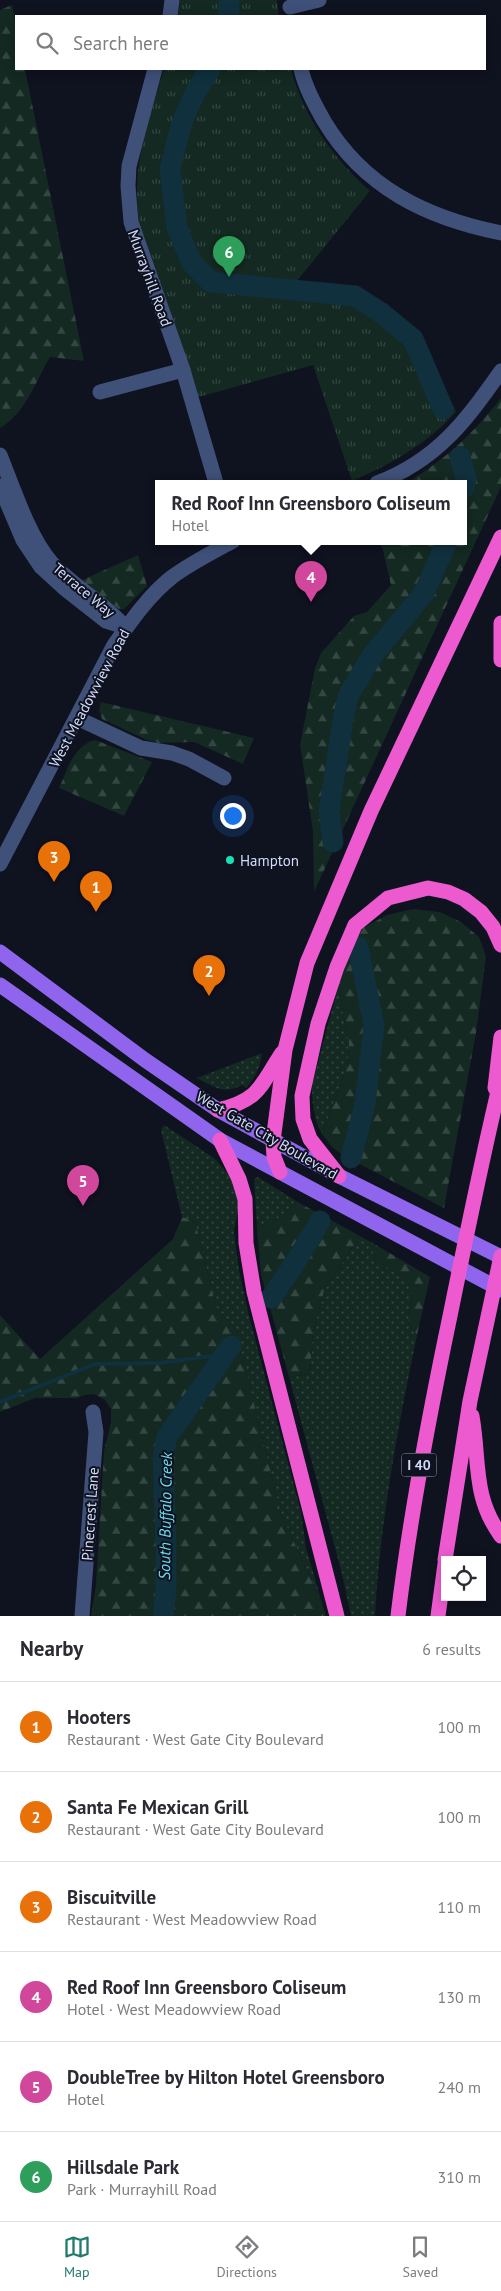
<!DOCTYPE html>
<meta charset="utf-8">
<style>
body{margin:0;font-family:"PT Sans",sans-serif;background:#f2f2f3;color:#2b2b33}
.controls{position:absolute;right:15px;bottom:15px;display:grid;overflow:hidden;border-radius:0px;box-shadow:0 2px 12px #0003}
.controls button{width:45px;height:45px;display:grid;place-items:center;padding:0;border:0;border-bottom:1px solid #e1e1e2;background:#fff;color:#2b2b33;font:25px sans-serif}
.you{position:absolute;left:232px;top:815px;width:18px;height:18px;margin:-12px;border:4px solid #fff;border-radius:50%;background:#1a73e8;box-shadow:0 0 0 8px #1a73e833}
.badge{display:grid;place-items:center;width:32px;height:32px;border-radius:50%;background:#227c6d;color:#fff;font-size:16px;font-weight:700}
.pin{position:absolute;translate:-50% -41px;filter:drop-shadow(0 1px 2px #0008)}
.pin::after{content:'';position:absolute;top:26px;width:18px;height:15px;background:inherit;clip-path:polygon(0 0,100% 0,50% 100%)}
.popup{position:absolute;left:155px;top:480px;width:312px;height:65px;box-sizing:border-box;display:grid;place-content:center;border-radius:0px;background:#fff;filter:drop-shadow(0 1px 4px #0005);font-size:16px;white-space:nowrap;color:#7c7c81}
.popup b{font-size:19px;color:#2b2b33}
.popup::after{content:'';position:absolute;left:50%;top:100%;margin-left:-10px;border:10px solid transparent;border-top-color:#fff}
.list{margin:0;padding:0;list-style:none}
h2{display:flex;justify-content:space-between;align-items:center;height:65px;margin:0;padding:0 20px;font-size:21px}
h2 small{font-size:16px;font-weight:400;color:#7c7c81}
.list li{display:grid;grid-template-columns:32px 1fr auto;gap:15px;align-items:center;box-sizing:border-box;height:90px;padding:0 20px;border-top:1px solid #e1e1e2}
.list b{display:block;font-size:19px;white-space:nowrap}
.list p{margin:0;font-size:16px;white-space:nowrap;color:#7c7c81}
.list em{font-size:16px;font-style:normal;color:#7c7c81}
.icon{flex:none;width:28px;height:28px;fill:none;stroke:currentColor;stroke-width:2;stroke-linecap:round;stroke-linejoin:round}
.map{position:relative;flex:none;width:501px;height:1616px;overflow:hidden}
.search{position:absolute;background:#fff;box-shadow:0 2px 12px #0003;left:15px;right:15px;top:15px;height:55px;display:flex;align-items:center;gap:12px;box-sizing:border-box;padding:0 18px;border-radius:0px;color:#7c7c81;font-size:19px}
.sheet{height:605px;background:#fff}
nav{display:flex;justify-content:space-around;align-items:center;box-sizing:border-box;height:70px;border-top:1px solid #e1e1e2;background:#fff;font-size:14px;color:#7c7c81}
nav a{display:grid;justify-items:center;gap:2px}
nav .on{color:#227c6d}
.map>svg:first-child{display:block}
</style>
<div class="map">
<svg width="501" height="1616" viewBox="0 0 501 1616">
<defs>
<pattern id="grass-dots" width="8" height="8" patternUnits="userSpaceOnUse" patternTransform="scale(1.25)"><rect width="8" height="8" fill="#132921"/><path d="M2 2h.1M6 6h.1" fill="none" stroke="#344742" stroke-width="1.8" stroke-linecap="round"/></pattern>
<pattern id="forest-firs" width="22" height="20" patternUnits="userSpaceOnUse" patternTransform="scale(1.25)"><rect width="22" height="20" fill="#132921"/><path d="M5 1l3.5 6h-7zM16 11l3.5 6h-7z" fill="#344742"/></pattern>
<pattern id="park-tufts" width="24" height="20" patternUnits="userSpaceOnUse" patternTransform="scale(1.25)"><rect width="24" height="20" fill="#132921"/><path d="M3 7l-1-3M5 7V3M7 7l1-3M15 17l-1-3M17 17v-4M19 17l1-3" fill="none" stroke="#344742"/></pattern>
</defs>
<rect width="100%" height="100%" fill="#0f121f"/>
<g fill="url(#grass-dots)">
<path d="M338 987 349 1044 347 1067 322 1134C313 1118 312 1103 312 1085Z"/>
<path d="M262 1053C260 1068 256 1077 246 1088L242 1085C225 1095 213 1087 197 1078Z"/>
<polygon points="164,1125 214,1158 233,1179 239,1204 234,1232 239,1270 248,1312 301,1512 306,1548 322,1603 281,1514 236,1330 216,1307 195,1221 182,1217 161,1130"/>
<polygon points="258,1177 296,1201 283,1216 257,1227 254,1179"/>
<path d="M360 1236 376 1245 373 1252 375 1260 405 1278 412 1292 408 1324 417 1335C398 1428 380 1521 375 1616H351L342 1574 289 1377 310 1374 313 1333 324 1291Z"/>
</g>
<g fill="url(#forest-firs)">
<path d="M12 5 16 26V69H25L84 361 50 357C36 381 25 414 0 428V10Z"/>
<path d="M501 398V487L314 892 313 831 300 745 315 668 321 653 354 616 367 612 391 585 382 546 376 541H464V483H406C445 460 473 434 501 398Z"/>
<polygon points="138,555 147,586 124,609 119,609 80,581"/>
<polygon points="101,702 254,738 243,764 194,742 159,743 147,740 102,719 99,710"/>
<path d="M95 740 152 762 124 816 59 788C68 769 73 746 95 740Z"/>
<polygon points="413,909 440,912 461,922 479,937 486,956 476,1033 444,1208 344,1156 332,1147 322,1134 347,1067 349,1044 338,987 350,951 363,928 387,915"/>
<polygon points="296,1201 360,1236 324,1291 313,1333 310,1374 289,1377 261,1275 257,1227 283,1216"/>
<polygon points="182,1217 195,1221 216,1307 236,1330 281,1514 322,1603 326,1616 91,1616 96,1585 104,1451 111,1422 111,1409 105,1400 94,1394 85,1395 77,1398 35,1398 0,1412 0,1315 40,1359 173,1239"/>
<polygon points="376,1245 430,1277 417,1335 408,1324 412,1292 405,1278 375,1260 373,1252"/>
</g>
<g fill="url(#park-tufts)">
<polygon points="180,0 277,0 279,16 178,16"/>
<path d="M164 69H291C304 117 333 158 370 191L296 282 355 290 393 312 418 337 456 412C427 444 391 464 352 481L313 365 199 397 140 229C130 171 147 124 164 69Z"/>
</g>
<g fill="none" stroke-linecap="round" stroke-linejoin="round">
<polyline stroke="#10303d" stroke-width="4" points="0,1402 95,1364 160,1363 226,1354"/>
<g stroke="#10303d" stroke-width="21">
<polyline points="229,16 229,0"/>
<polyline points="210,69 196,91 182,122 170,169 177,228 192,263 211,282 355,296 380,312 413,339 443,409"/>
<polyline points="460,457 466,478 464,488"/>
<polyline points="333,842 329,811 343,720 348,696 372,656 424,593 447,541"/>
<polyline points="351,1158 365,1104 374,1025 358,947"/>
<polyline points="271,1298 295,1263 320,1221"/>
<polyline points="163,1616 166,1590 166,1545 163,1459 167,1437 231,1346"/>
</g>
<g stroke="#3f5079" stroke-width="15">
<polyline points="290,7 319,0"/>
<polyline points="170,16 172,0"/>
<polyline points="155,69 129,166 128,186 131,222 183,370 216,483"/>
<path d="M301 69C305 87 315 105 324 121 364 188 427 218 501 233"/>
<polyline points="100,392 183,370"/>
<path d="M0 455C13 487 29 537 51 562 73 587 104 602 126 628"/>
<path d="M377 483C437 460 465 422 501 371"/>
<polyline points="0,486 23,540 41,567 64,588 106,621 125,627"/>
<polyline points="77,718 141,748 172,753 189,759 224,778"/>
<path d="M0 864 114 645C131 621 149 595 172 577 191 563 213 552 233 541"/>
<polyline points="82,1616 96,1432 93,1412"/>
</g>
<g stroke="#8f65ee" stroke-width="15">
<polyline points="0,952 145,1060 218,1110 339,1176 501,1257"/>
<polyline points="0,985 220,1140 501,1290"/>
</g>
<g stroke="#ed5ad0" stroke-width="15">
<polyline points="501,623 501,660"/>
<polyline points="495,1088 501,1037"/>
<path d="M218 1110C260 1100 260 1086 282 1053"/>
<polyline points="220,1140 239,1179 245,1199 246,1243 254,1292 337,1616"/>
<polyline points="280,1172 274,1157 273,1141 285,1050 307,963 371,811 501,537"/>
<polyline points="339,1176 310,1139 303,1119 302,1096 318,1024 337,967 355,925 388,898 428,888 448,892 464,899 481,912 493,927 501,945"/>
<path d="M472 1416C480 1461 472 1496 501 1536"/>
<polyline points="445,1560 470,1401 501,1256"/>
<path d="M398 1616C410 1515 429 1416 450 1316 466 1237 482 1158 501 1079"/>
<polyline points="438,1616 445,1564"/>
</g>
</g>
<circle fill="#18e0b4" stroke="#0f121f" stroke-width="2" cx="230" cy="860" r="5"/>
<g text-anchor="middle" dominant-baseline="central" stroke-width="4" stroke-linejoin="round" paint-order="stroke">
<rect fill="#0f121f" stroke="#989fb8" stroke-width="1" x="401.5" y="1453.5" width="35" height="23" rx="4"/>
<g font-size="14" font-weight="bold" fill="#d2dbfa">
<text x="419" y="1465">I 40</text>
</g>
<g font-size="15" fill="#d2dbfa" stroke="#0f121f">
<text transform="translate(150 278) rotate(70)">Murrayhill Road</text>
<text transform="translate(84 590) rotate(40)">Terrace Way</text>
<text transform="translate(89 698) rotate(-62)">West Meadowview Road</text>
<text transform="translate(267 1135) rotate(30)">West Gate City Boulevard</text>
<text transform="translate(90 1514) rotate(-86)">Pinecrest Lane</text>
</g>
<g font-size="15" fill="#d2dbfa" stroke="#0f121f" text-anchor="start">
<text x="240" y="860">Hampton</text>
</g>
<g font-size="16" font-style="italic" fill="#6bdcef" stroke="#0f121f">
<text transform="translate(165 1516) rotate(-89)">South Buffalo Creek</text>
</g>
</g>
</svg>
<div class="controls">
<button><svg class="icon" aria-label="locate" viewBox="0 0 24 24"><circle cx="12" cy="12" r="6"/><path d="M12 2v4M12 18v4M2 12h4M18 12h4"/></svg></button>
</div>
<div class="you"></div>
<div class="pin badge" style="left:96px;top:912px;background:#e8710a">1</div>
<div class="pin badge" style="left:209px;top:996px;background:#e8710a">2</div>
<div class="pin badge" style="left:54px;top:882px;background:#e8710a">3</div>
<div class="pin badge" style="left:311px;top:602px;background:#d1479c">4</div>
<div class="popup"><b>Red Roof Inn Greensboro Coliseum</b>Hotel</div>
<div class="pin badge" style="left:83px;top:1206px;background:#d1479c">5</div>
<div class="pin badge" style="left:229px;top:277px;background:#2e9e5b">6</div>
<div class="search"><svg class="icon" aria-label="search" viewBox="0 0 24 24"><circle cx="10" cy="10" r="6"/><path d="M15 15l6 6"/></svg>Search here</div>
</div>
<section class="sheet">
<h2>Nearby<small>6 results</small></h2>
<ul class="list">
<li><span class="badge" style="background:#e8710a">1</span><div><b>Hooters</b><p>Restaurant · West Gate City Boulevard</p></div><em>100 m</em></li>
<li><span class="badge" style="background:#e8710a">2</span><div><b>Santa Fe Mexican Grill</b><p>Restaurant · West Gate City Boulevard</p></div><em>100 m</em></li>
<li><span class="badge" style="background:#e8710a">3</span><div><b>Biscuitville</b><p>Restaurant · West Meadowview Road</p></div><em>110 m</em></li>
<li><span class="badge" style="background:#d1479c">4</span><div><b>Red Roof Inn Greensboro Coliseum</b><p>Hotel · West Meadowview Road</p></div><em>130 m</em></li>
<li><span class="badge" style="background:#d1479c">5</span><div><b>DoubleTree by Hilton Hotel Greensboro</b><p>Hotel</p></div><em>240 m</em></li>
<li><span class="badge" style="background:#2e9e5b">6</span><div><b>Hillsdale Park</b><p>Park · Murrayhill Road</p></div><em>310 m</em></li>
</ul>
</section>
<nav>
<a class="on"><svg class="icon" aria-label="map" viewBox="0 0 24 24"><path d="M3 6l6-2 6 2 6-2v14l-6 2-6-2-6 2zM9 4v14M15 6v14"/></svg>Map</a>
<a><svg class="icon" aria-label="directions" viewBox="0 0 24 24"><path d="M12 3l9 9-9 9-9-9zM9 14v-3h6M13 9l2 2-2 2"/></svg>Directions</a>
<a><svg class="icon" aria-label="saved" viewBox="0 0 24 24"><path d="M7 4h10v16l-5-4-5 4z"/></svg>Saved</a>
</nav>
